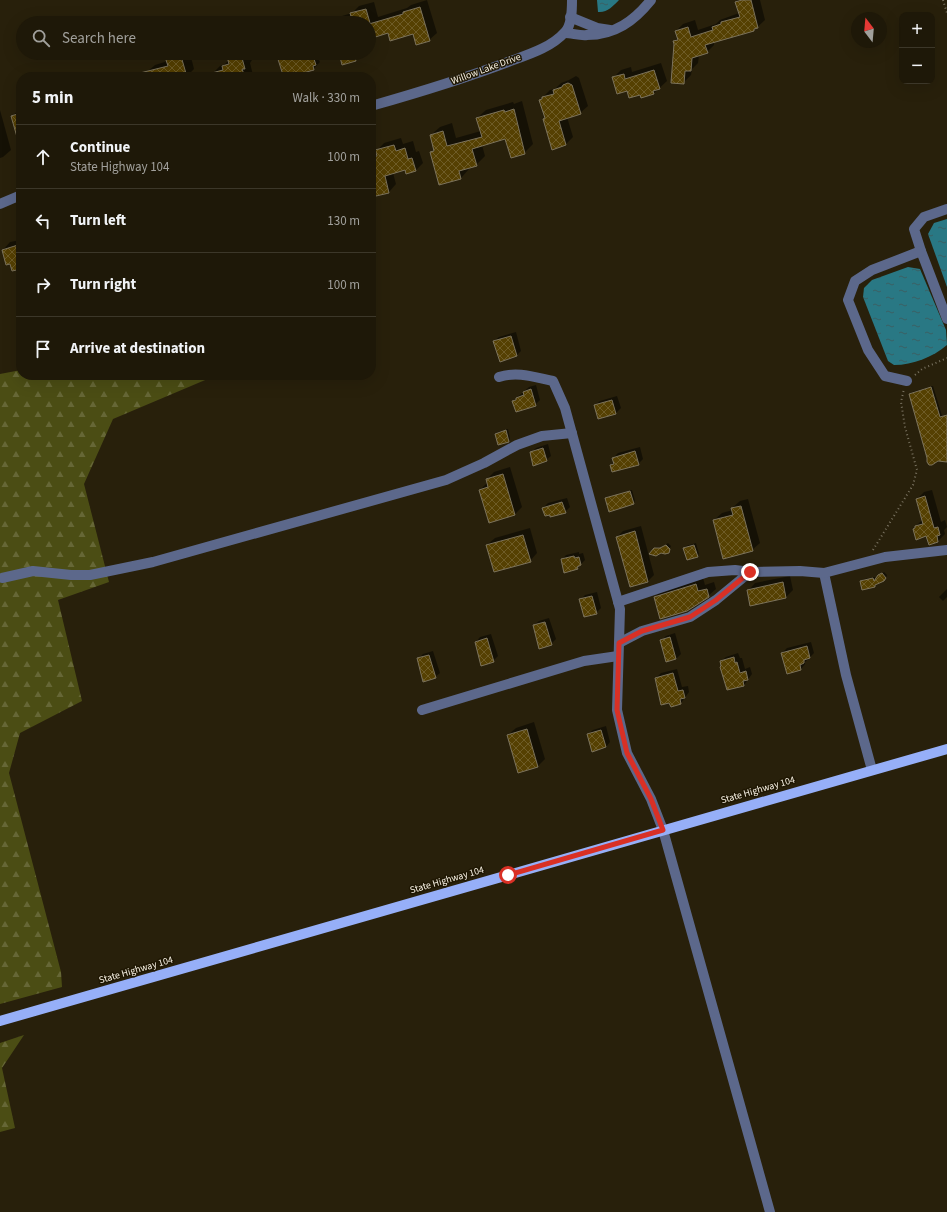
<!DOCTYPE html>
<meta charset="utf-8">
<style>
body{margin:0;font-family:"Source Sans 3",sans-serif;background:#262112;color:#f1f3f6}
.controls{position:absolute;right:12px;top:12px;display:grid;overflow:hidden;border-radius:8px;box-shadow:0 4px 16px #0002}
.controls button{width:36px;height:36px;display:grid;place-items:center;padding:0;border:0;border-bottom:1px solid #3c3729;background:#1e1808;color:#f1f3f6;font:20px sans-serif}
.compass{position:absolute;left:851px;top:12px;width:36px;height:36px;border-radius:50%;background:#1e1808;box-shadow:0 4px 16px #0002;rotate:344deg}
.stop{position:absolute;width:12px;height:12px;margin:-9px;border:3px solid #d93025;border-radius:50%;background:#fff}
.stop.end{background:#d93025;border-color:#fff;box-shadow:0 1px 4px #0008}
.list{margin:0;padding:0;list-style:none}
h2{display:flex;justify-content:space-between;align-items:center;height:52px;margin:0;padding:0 16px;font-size:17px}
h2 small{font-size:13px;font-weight:400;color:#a1a09c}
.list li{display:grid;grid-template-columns:26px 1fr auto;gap:12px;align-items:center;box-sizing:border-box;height:64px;padding:0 16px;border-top:1px solid #3c3729}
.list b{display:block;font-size:15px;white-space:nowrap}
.list p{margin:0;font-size:13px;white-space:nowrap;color:#a1a09c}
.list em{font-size:13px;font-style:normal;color:#a1a09c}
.icon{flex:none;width:22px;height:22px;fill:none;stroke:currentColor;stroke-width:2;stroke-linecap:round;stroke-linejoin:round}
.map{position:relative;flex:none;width:947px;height:1212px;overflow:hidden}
.search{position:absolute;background:#1e1808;box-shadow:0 4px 16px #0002;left:16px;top:16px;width:360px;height:44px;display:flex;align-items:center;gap:10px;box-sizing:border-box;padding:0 14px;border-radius:22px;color:#a1a09c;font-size:15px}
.panel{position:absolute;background:#1e1808;box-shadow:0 4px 16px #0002;left:16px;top:72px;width:360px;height:308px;border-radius:16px}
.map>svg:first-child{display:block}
</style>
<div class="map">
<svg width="947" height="1212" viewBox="0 0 947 1212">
<defs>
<pattern id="forest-firs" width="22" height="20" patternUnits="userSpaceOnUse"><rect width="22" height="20" fill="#4b4d14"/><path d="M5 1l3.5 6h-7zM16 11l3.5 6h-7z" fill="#666736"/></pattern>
<pattern id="water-ripples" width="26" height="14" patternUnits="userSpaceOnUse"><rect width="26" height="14" fill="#297884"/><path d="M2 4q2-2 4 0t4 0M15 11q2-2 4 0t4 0" fill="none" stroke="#3a6064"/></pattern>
<pattern id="building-cross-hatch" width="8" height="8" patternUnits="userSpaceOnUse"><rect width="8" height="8" fill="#554002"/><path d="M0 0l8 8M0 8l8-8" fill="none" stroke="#6e5c27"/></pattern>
</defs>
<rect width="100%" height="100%" fill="#28200b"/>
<g fill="url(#forest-firs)">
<polygon points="21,370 21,375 217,375 113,419 84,484 109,582 58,600 82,701 20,733 9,773 61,972 62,987 0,1004 0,374"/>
<polygon points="24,1035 2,1068 15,1128 0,1132 0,1043"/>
</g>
<g fill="url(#water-ripples)">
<path d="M597 0H619C613 6 607 13 598 12Z"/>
<polygon points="947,219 947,287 928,234 934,223"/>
<path d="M908 267 920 269 946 330 947 345C933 357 913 365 894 365L888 361 863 297 864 288 872 280Z"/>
</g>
<g fill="#0007">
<polygon points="427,0 437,33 429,40 414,33 389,32 369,38 369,23 335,23 342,16 352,13 359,6 374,2 378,17 407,8 411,5"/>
<polygon points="738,0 760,0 765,20 754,30 714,42 714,45 707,52 699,55 698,63 692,69 691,75 684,82 675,41 678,38 676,31 683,24 695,20 698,30 716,24 720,20 739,13 736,2"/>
<polygon points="175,53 190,53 194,69 187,76 149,77 147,72 155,65 168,61"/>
<polygon points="227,53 250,53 252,60 250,63 253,75 251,77 213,77 212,74 220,66 224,65 229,60"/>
<polygon points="278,53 321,53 322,57 319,60 320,62 313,69"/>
<polygon points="340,53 362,53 356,60 343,63"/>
<polygon points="661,63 667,81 654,93 641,94 628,90 613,78 621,70 631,67 632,72"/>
<polygon points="576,76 579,78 588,106 580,113 567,117 573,137 566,144 553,148 540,100 550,90 555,89 561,83 569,80"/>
<polygon points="522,101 533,144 524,153 506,138 482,145 485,156 476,165 469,167 469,169 461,178 431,153 435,149 431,135 440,127 452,123 456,138 481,131 477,118 486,110 513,102 514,104"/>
<polygon points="19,109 21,109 21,142 12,117"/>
<polygon points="0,110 11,150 3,157 0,158"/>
<polygon points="401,138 403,144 413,141 416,152 419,151 423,163 416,170 406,169 393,173 396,184 389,192 371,175 371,157 384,143"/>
<polygon points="21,240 21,268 3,250 10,242"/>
<polygon points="516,332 521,351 517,355 494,341 499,337"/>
<polygon points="536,385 540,400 535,405 513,401 529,387"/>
<polygon points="933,386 942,416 947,414 947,458 938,460 935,463 931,464 910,394 912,392"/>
<polygon points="617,396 621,408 616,413 599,418 595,405 600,401"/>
<polygon points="508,429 510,439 508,441 496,434 498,432"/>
<polygon points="548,444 551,456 546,460 531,453 536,448"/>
<polygon points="640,447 643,459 638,464 611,465 614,462 613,458 618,453"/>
<polygon points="510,467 522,507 515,514 489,522 480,490 488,482 487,479 494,472"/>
<polygon points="632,490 635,501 633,504 606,499 608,497"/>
<polygon points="932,490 941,522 945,520 947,527 944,530 945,534 938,541 916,526 923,519 917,499 924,492"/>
<polygon points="567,498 570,507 565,512 543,508 548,503"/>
<polygon points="748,499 760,543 752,550 714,520 722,513 733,510 732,508 740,501"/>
<polygon points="641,526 654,575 648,581 631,586 617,537 623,531"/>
<polygon points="530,528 537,553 530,561 487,545 495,538"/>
<polygon points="668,543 671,546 668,552 654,550 656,547 663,547"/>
<polygon points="696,543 699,554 697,556 684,548 686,546"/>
<polygon points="579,552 579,554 583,553 585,560 577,568 562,560 566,555"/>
<polygon points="884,572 887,575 886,578 875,586 862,581 864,579 875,577 876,580"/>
<polygon points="790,576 793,590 786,597 748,591 755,583"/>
<polygon points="703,578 705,585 714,582 716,589 708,596 655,597 662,590"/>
<polygon points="947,589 947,597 943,601 939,597"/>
<polygon points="597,592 601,608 596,613 580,600 585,595"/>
<polygon points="549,618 556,639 551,644 534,625 539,621"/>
<polygon points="675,633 681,654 676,659 667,661 661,641 666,636"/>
<polygon points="491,634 498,656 493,661 476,642 480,637"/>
<polygon points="811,642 814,653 805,662 805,664 801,669 782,653 787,648"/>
<polygon points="433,651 440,673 435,677 418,659 423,654"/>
<polygon points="738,653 740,658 742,658 745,669 750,667 752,674 744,685 728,689 721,661 726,657"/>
<polygon points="677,669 682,687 688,686 689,692 681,703 656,678 661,673"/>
<polygon points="534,722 545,759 538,766 508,735 516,728"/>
<polygon points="606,726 610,742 606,747 588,734 593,730"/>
</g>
<g fill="url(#building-cross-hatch)" stroke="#7c735c">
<polygon points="742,0 751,0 758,28 754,29 754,31 705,45 708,53 692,58 691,71 685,71 684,84 671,83 674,44 673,41 678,40 675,31 688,27 691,37 713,30 712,27 721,24 721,22 740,17 735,2"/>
<polygon points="420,7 430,41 416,45 413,34 390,41 388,33 369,39 369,24 403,14 403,12"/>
<polygon points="366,9 370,23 353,23 350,13"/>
<polygon points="226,53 239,53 240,58 242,58 245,69 242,69 245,77 208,77 208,74 223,70 222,66 229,64"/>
<polygon points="276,53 312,53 316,65 313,66 314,70 295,75 294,72 283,75"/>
<polygon points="339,53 354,53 356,61 342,65"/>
<polygon points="181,56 187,77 137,77 136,74 168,66 166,60"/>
<polygon points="654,70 660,89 653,91 654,94 641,98 640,95 629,98 627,91 617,94 612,77 624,74 625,79"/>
<polygon points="568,83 572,85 581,114 559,121 566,145 552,150 543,119 545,118 539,100 542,99 542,97 554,94 553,90 562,87 563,85"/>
<polygon points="514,109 525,154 511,158 505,139 472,149 477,166 459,171 461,179 439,185 430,152 434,151 430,135 443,131 447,146 482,137 476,118 504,110 505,112"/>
<polygon points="21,113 21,144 19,144 11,116"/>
<polygon points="394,145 396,151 405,148 408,159 412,158 416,171 406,174 405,170 385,176 389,193 376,196 371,179 371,158 377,156 375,150"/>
<polygon points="21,244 21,269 12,271 10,264 6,265 2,250"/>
<polygon points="511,336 517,356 500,362 493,341"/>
<polygon points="931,387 940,417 947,415 947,462 938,461 932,465 929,465 927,462 927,458 909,394"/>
<polygon points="531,389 536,406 516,412 512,401 516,400 516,398 524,395 523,392"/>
<polygon points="612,400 616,414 598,419 594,405"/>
<polygon points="506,430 509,442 498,445 495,434"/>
<polygon points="543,448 547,461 533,466 530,452"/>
<polygon points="635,451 639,465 612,472 610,465 614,464 612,458"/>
<polygon points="503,474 515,515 489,523 479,490 488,487 486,479"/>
<polygon points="630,491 634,504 609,512 605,498"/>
<polygon points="925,496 934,528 938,527 940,535 937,536 938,542 929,545 926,536 916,540 913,529 915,528 915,526 923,524 916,499"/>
<polygon points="562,502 566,513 550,517 550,515 545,516 542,508"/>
<polygon points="741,506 753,551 723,559 713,520 733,515 731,508"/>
<polygon points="635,531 648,582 630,587 616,537"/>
<polygon points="523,535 531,562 494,572 486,545"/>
<polygon points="666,545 670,549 669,553 665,554 661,553 656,556 649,554 654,548 660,548"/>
<polygon points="694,545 698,557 687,560 683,548"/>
<polygon points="574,556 575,558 579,557 581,565 577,567 578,569 564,573 561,559"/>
<polygon points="882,573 886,578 884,581 875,585 875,587 862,590 860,581 873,578 874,581 878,575"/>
<polygon points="783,582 786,598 750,606 747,590"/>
<polygon points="696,584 698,591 707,589 709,597 687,611 660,619 654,597"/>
<polygon points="592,596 597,614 584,617 579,599"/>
<polygon points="545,622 552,645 539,649 533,625"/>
<polygon points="670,637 676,659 666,662 660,640"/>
<polygon points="487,638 494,662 481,666 475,642"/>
<polygon points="807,646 810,658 804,660 804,663 800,665 801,670 787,674 781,653"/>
<polygon points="429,655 436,678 423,682 417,658"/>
<polygon points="734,657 735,663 737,662 740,673 746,671 748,680 743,681 744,686 727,690 720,667 721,666 720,661"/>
<polygon points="673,673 678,691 683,690 685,698 680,699 681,704 671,707 669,703 661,705 655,678"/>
<polygon points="527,729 538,767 518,773 507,735"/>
<polygon points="601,730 606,747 592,752 587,734"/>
</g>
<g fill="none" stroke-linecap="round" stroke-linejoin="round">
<g stroke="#797260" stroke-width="2" stroke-dasharray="1 3" stroke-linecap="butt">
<polyline points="943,0 947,13"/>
<polyline points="915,375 922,369 947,358"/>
<polyline points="873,550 913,485 917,470 905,427 901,402 904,389"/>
</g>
<g stroke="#5c688b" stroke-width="10">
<polyline points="570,17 597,28 610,30"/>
<path d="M565 33C572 33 580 36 587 35 615 35 634 21 651 0"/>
<path d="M371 106C417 93 463 79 508 62 527 55 551 48 565 32 572 25 572 10 572 0"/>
<polyline points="0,204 21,195"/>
<polyline points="947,209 924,217 914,229 921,251 947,319"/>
<path d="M499 377C517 371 534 377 553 381L565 408 620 609 617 710 627 753 651 799 663 830 770 1212"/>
<polyline points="907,381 885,376 868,350 848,300 855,281 872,270 921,251"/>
<polyline points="824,573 846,675 872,770"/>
<polyline points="2,578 33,571 71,575 90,575 153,562 446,480 484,463 517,445 542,436 572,433"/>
<polyline points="618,602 708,572 735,570 750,572"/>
<polyline points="619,643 642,631 690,617 716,600 750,572 800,571 824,573 885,557 947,550"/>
<polyline points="422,710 584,661 618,656"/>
</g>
<polyline stroke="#96aff8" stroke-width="10" points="0,1021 947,749"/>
</g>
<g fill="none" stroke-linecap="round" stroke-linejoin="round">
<polyline stroke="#d93025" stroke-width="5" points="508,875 663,830 651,799 627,753 617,710 619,643 642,631 690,617 716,600 750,572"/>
</g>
<g text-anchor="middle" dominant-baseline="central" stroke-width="3" stroke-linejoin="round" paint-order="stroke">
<g font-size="10" fill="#f7f1e4" stroke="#1f1703">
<text transform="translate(486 69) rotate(-20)">Willow Lake Drive</text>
<text transform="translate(758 790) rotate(-16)">State Highway 104</text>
<text transform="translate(447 880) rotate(-16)">State Highway 104</text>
<text transform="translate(136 970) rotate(-16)">State Highway 104</text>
</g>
</g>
</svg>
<div class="controls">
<button>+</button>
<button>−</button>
</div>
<svg class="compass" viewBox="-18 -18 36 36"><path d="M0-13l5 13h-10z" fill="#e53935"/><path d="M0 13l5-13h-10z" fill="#a1a09c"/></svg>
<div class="stop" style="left:508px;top:875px"></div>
<div class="stop end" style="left:750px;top:572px"></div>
<div class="search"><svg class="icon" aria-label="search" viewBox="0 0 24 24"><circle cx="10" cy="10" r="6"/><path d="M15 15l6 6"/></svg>Search here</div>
<section class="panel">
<h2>5 min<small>Walk · 330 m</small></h2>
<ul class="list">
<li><svg class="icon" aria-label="ahead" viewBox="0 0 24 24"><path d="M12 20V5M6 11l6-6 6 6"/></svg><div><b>Continue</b><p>State Highway 104</p></div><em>100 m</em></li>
<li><svg class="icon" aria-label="left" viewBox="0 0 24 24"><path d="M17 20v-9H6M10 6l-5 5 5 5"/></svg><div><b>Turn left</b></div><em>130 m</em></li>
<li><svg class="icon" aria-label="right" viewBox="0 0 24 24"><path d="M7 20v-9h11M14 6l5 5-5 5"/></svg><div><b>Turn right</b></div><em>100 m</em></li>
<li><svg class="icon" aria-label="arrive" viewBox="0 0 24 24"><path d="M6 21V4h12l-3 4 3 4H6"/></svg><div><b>Arrive at destination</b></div></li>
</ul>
</section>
</div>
